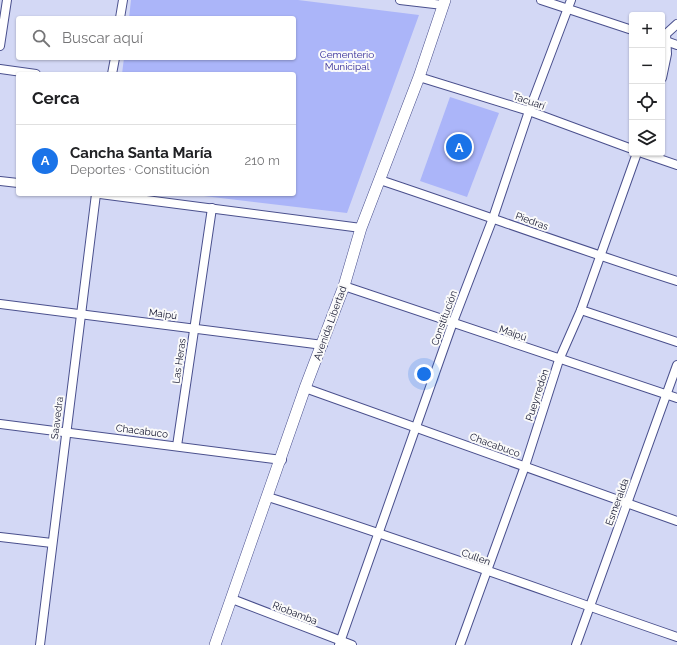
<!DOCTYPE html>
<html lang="es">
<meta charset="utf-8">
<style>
body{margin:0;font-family:Raleway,sans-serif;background:#f6f6f6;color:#202124}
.controls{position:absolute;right:12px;top:12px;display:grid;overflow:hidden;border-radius:4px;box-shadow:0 1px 3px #0004}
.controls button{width:36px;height:36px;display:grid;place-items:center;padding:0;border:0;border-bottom:1px solid #e0e0e0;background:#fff;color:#202124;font:20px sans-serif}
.you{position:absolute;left:424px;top:374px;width:14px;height:14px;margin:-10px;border:3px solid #fff;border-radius:50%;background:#1a73e8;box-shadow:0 0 0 6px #1a73e833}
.badge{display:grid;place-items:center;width:26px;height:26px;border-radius:50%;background:#1a73e8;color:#fff;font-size:13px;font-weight:700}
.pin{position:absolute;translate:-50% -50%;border:2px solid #fff;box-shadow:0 1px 4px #0006}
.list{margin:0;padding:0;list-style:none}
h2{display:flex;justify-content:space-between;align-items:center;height:52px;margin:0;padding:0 16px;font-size:17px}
h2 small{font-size:13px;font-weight:400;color:#757577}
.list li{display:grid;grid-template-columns:26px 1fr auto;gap:12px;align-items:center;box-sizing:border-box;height:72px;padding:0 16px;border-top:1px solid #e0e0e0}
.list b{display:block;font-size:15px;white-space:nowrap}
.list p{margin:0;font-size:13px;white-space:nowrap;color:#757577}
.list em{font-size:13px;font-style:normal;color:#757577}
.icon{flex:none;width:22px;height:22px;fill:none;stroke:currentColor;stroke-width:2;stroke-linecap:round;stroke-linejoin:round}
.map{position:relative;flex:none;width:677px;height:645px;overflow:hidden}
.search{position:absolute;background:#fff;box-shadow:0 1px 3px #0004;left:16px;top:16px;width:280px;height:44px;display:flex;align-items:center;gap:10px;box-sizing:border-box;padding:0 14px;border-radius:4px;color:#757577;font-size:15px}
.panel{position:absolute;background:#fff;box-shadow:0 1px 3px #0004;left:16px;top:72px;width:280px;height:124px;border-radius:4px}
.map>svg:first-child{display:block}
</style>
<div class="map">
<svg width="677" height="645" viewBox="0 0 677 645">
<rect width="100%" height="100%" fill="#d3d8f5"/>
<g fill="#abb5f9">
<polygon points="131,0 298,0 419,15 347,213 187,194 294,194 294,74 122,74 124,58 294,58 294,18 129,18"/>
<polygon points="450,97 499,113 467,197 420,181"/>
</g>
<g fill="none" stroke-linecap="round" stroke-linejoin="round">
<defs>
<g id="street">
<polyline points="400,0 443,5"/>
<polyline points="541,0 632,30"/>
<polyline points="120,18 123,0"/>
<polyline points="663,40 677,45"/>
<polyline points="0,46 7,0"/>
<polyline points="0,69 36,74"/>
<polyline points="112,74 115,58"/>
<polyline points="419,77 529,111 632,149"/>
<polyline points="662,78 667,54 666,34 677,24"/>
<polyline points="642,153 677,165"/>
<path d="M380 180C479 213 577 249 677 281"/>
<polyline points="0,181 18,183"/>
<polyline points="100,194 361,228"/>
<polyline points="344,286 677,398"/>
<polyline points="0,304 323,345"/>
<polyline points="581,310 677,342"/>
<polyline points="305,388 677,521"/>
<polyline points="0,424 282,460"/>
<polyline points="177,446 212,208"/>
<path d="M268 497C405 540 541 590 677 637"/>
<polyline points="0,537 52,543"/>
<polyline points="232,599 352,645"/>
<polyline points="40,645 96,194"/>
<polyline points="339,645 453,322 493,218 529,111 571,0"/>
<polyline points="460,645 525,466 559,360 581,310 637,153"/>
<polyline points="576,645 677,365"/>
</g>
<polyline id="secondary" points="215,645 305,388 344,286 361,228 419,77 445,0"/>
</defs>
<use href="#street" stroke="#4a508d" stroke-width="10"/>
<use href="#secondary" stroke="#4a508d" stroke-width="12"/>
<use href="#street" stroke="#fff" stroke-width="8"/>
<use href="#secondary" stroke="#fff" stroke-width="11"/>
</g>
<g text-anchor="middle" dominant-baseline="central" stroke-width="4" stroke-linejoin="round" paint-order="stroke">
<g font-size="10" fill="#322a97" stroke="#fafafa">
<text x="347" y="54">Cementerio<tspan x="347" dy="12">Municipal</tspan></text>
</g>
<g font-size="10" fill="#12142d" stroke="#fafafa">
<text transform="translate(529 101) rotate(19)">Tacuarí</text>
<text transform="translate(532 221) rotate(20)">Piedras</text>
<text transform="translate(163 314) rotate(7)">Maipú</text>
<text transform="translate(444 318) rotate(-70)">Constitución</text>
<text transform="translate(330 323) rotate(-70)">Avenida Libertad</text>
<text transform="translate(513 333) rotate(19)">Maipú</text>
<text transform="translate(179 361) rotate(-82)">Las Heras</text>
<text transform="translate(537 395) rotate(-72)">Pueyrredón</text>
<text transform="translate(57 418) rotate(-83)">Saavedra</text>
<text transform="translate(142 431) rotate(7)">Chacabuco</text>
<text transform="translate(495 445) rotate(20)">Chacabuco</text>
<text transform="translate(617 502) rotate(-70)">Esmeralda</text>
<text transform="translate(476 557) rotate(20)">Cullen</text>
<text transform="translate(295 613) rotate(21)">Riobamba</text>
</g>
</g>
</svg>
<div class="controls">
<button>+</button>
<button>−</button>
<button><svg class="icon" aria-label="locate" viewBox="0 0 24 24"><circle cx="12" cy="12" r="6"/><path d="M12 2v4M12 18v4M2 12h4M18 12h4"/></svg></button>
<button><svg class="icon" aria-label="layers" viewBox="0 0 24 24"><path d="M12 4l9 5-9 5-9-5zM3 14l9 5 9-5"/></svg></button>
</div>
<div class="you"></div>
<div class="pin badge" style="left:459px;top:147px">A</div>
<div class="search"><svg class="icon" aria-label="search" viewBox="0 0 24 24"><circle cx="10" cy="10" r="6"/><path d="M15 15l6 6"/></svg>Buscar aquí</div>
<section class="panel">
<h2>Cerca<small></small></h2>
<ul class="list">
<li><span class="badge">A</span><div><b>Cancha Santa María</b><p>Deportes · Constitución</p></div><em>210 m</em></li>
</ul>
</section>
</div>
